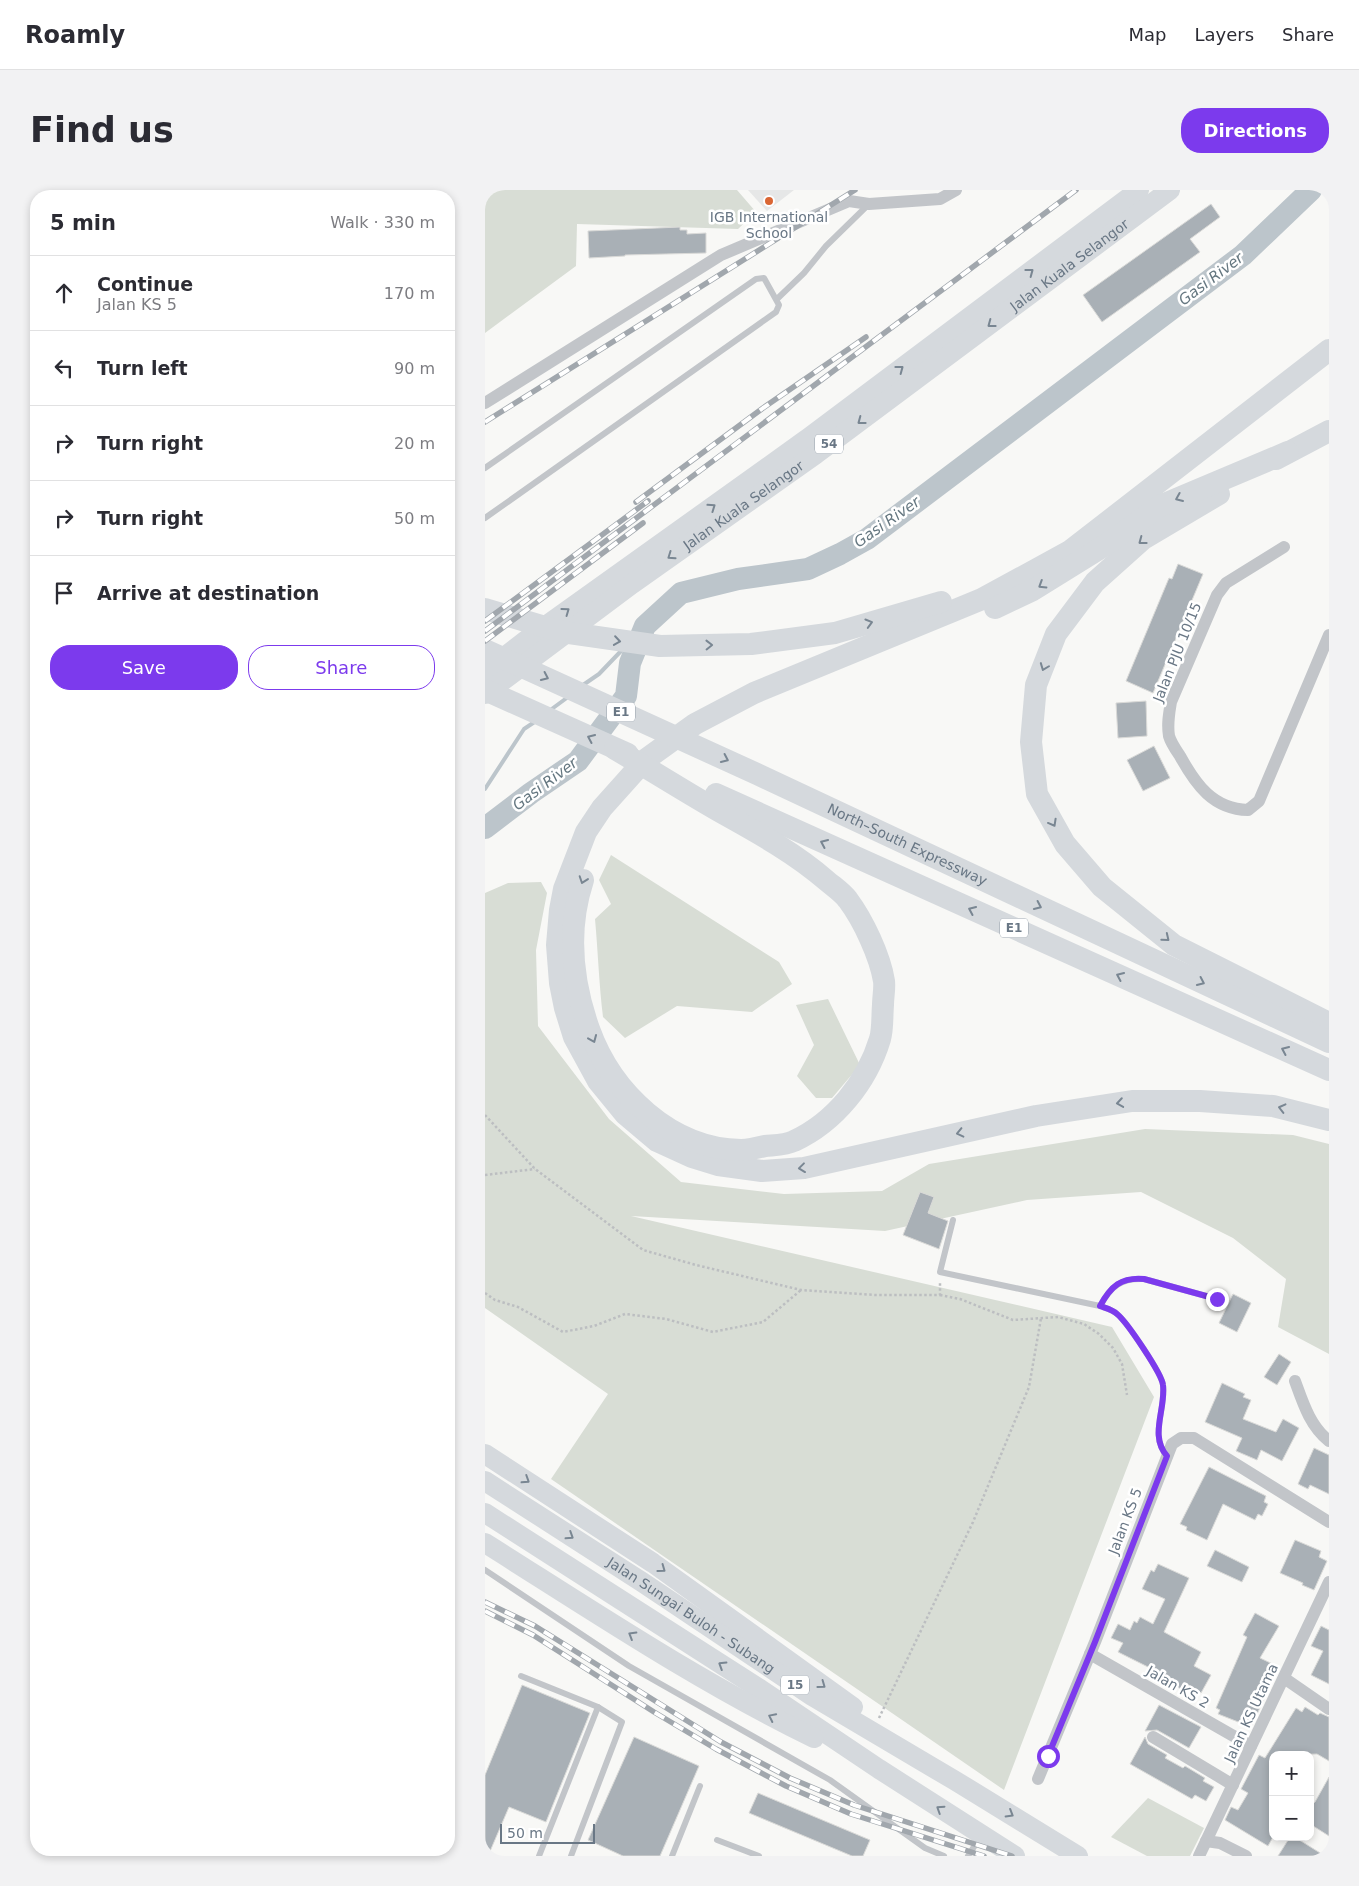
<!DOCTYPE html>
<meta charset="utf-8">
<style>
body{margin:0;font-family:"DejaVu Sans",sans-serif;background:#f2f2f3;color:#2b2b33}
.controls{position:absolute;right:15px;bottom:15px;display:grid;overflow:hidden;border-radius:10px;box-shadow:0 2px 8px #0003}
.controls button{width:45px;height:45px;display:grid;place-items:center;padding:0;border:0;border-bottom:1px solid #e1e1e2;background:#fff;color:#2b2b33;font:25px sans-serif}
.scale{position:absolute;left:15px;bottom:12px;width:95px;box-sizing:border-box;padding-left:5px;border:2px solid #697785;border-top:0;font-size:14px;line-height:18px;white-space:nowrap;color:#697785;-webkit-text-stroke:4px #fff;paint-order:stroke}
.stop{position:absolute;width:15px;height:15px;margin:-11px;border:4px solid #7c3aed;border-radius:50%;background:#fff}
.stop.end{background:#7c3aed;border-color:#fff;box-shadow:0 1px 5px #0008}
.list{margin:0;padding:0;list-style:none}
h2{display:flex;justify-content:space-between;align-items:center;height:65px;margin:0;padding:0 20px;font-size:21px}
h2 small{font-size:16px;font-weight:400;color:#7c7c81}
.list li{display:grid;grid-template-columns:32px 1fr auto;gap:15px;align-items:center;box-sizing:border-box;height:75px;padding:0 20px;border-top:1px solid #e1e1e2}
.list b{display:block;font-size:19px;white-space:nowrap}
.list p{margin:0;font-size:16px;white-space:nowrap;color:#7c7c81}
.list em{font-size:16px;font-style:normal;color:#7c7c81}
.actions{display:flex;gap:10px;padding:15px 20px}
.actions a{flex:1;padding:11px 0;border:1px solid #7c3aed;border-radius:20px;text-align:center;font-size:18px;color:#7c3aed}
.actions .main{background:#7c3aed;color:#fff}
.icon{flex:none;width:28px;height:28px;fill:none;stroke:currentColor;stroke-width:2;stroke-linecap:round;stroke-linejoin:round}
.map{position:relative;flex:none;width:844px;height:1666px;overflow:hidden;border-radius:20px}
header{display:flex;align-items:center;gap:30px;box-sizing:border-box;height:70px;padding:0 25px;background:#fff;border-bottom:1px solid #e1e1e2}
header strong{font-size:24px}
nav{display:flex;gap:28px;margin-inline-start:auto;font-size:18px}
.intro{display:flex;align-items:center;justify-content:space-between;box-sizing:border-box;height:120px;padding:0 30px}
h1{margin:0;font-size:35px}
.button{padding:12px 22px;border-radius:20px;background:#7c3aed;color:#fff;font-size:18px;font-weight:700}
main{display:flex;gap:30px;padding:0 30px}
aside{flex:1;background:#fff;border-radius:20px;box-shadow:0 2px 8px #0003}
.map>svg:first-child{display:block}
</style>
<header>
<strong>Roamly</strong>
<nav><a>Map</a><a>Layers</a><a>Share</a></nav>
</header>
<div class="intro"><h1>Find us</h1><a class="button">Directions</a></div>
<main>
<aside>
<h2>5 min<small>Walk · 330 m</small></h2>
<ul class="list">
<li><svg class="icon" aria-label="ahead" viewBox="0 0 24 24"><path d="M12 20V5M6 11l6-6 6 6"/></svg><div><b>Continue</b><p>Jalan KS 5</p></div><em>170 m</em></li>
<li><svg class="icon" aria-label="left" viewBox="0 0 24 24"><path d="M17 20v-9H6M10 6l-5 5 5 5"/></svg><div><b>Turn left</b></div><em>90 m</em></li>
<li><svg class="icon" aria-label="right" viewBox="0 0 24 24"><path d="M7 20v-9h11M14 6l5 5-5 5"/></svg><div><b>Turn right</b></div><em>20 m</em></li>
<li><svg class="icon" aria-label="right" viewBox="0 0 24 24"><path d="M7 20v-9h11M14 6l5 5-5 5"/></svg><div><b>Turn right</b></div><em>50 m</em></li>
<li><svg class="icon" aria-label="arrive" viewBox="0 0 24 24"><path d="M6 21V4h12l-3 4 3 4H6"/></svg><div><b>Arrive at destination</b></div></li>
</ul>
<div class="actions"><a class="main">Save</a><a>Share</a></div>
</aside>
<div class="map">
<svg width="844" height="1666" viewBox="0 0 844 1666">
<rect width="100%" height="100%" fill="#f8f8f6"/>
<polygon fill="#e6e7e7" points="263,0 309,0 282,21"/>
<g fill="#d8ddd5">
<polygon points="0,0 252,0 271,22 253,39 92,34 91,76 0,143"/>
<path d="M126 665 294 772 307 794 267 822 192 816 140 848 118 827C114 794 113 762 110 729L126 714 114 690Z"/>
<polygon points="56,692 62,703 51,760 53,836 124,929 196,992 299,1004 397,1001 444,974 660,939 808,945 844,954 844,1164 793,1137 801,1089 748,1048 656,1002 542,1010 400,1041 146,1026 627,1137 669,1207 519,1600 66,1289 123,1204 0,1118 0,703 23,693"/>
<polygon points="343,809 375,875 347,908 331,908 312,886 329,855 311,815"/>
<polygon points="663,1608 719,1638 705,1666 662,1666 626,1647"/>
</g>
<g fill="none" stroke-linecap="round" stroke-linejoin="round">
<g stroke="#bcc5cb" stroke-width="4">
<polyline points="152,444 160,436"/>
<polyline points="98,495 114,484 137,460"/>
<polyline points="64,521 83,507"/>
<polyline points="0,599 39,539 51,531"/>
</g>
<polyline stroke="#bcc5cb" stroke-width="22" points="0,638 46,603 93,571 141,506 145,473 160,436 196,403 253,389 323,379 355,364 382,349 758,65 826,0"/>
</g>
<g fill="#a9b0b6" stroke="#dadad8">
<polygon points="726,14 735,27 705,49 715,62 617,132 598,105"/>
<polygon points="195,37 195,40 202,40 202,44 221,43 221,63 140,65 140,66 104,68 103,41"/>
<polygon points="693,374 718,384 668,503 641,491 684,388 687,389"/>
<polygon points="661,511 662,546 633,548 631,513"/>
<polygon points="669,556 685,588 658,601 642,570"/>
<polygon points="435,1002 449,1007 443,1023 463,1031 454,1059 418,1045"/>
<polygon points="748,1104 766,1113 752,1142 734,1133"/>
<polygon points="794,1164 806,1172 792,1195 779,1187"/>
<polygon points="737,1193 760,1204 758,1207 766,1210 758,1229 791,1242 798,1229 814,1238 797,1271 776,1260 772,1270 751,1261 757,1248 720,1232"/>
<polygon points="829,1258 844,1265 844,1304 825,1295 823,1299 813,1294"/>
<polygon points="724,1277 781,1306 779,1312 783,1314 777,1326 773,1324 770,1330 738,1314 722,1350 701,1340 702,1337 695,1334"/>
<polygon points="810,1350 836,1361 834,1367 842,1371 829,1400 817,1395 818,1393 795,1383"/>
<polygon points="730,1360 764,1377 757,1392 722,1376"/>
<polygon points="673,1374 704,1388 679,1442 716,1462 709,1476 726,1485 716,1503 699,1493 696,1499 667,1483 669,1480 633,1462 638,1453 626,1448 633,1434 645,1440 649,1431 652,1433 655,1427 668,1434 680,1409 657,1399 666,1380 669,1382"/>
<polygon points="770,1423 794,1436 775,1468 794,1477 766,1537 733,1524 735,1520 731,1518 762,1447 758,1445"/>
<polygon points="836,1436 844,1440 844,1494 826,1485 838,1461 826,1456"/>
<polygon points="37,1495 105,1523 61,1632 24,1617 3,1666 0,1666 0,1585"/>
<polygon points="674,1515 716,1537 704,1558 672,1540 660,1541"/>
<polygon points="820,1517 833,1525 835,1523 844,1527 844,1571 832,1564 788,1565 788,1647 783,1656 740,1630 746,1617 753,1620 763,1603 756,1599 774,1565 780,1568 811,1518 817,1522"/>
<polygon points="149,1547 214,1576 175,1666 138,1666 103,1650"/>
<polygon points="660,1547 663,1554 682,1565 680,1568 698,1578 700,1576 720,1588 718,1591 729,1597 721,1611 710,1605 707,1609 645,1574"/>
<polygon points="844,1587 844,1646 825,1634 825,1617 830,1612"/>
<polygon points="273,1603 385,1650 378,1666 367,1666 264,1623"/>
<polygon points="805,1647 816,1651 840,1666 793,1666"/>
</g>
<g fill="none" stroke-linecap="round" stroke-linejoin="round">
<g stroke="#bcbec1" stroke-width="2.5" stroke-dasharray="2.5 2.5" stroke-linecap="butt">
<polyline points="0,925 50,979 158,1060 211,1075 316,1100 391,1105 455,1105 455,1091"/>
<polyline points="0,985 50,979"/>
<polyline points="0,1103 10,1110 33,1117 78,1142 109,1136 140,1124 181,1129 228,1142 278,1132 316,1100"/>
<polyline points="455,1105 475,1109 528,1130 573,1127 599,1134 614,1144 628,1158 637,1174 642,1205"/>
<polyline points="394,1528 488,1332 544,1197 556,1128"/>
</g>
<g stroke="#c2c5c9" stroke-width="6">
<polyline points="292,109 319,83 341,56 384,14"/>
<polyline points="0,278 271,89 279,88 294,115 291,122 0,328"/>
<path d="M468 1030 455 1082 615 1116C620 1118 628 1120 632 1124 642 1132 677 1184 678 1195 681 1219 664 1246 682 1266"/>
<path d="M615 1116C626 1096 636 1088 659 1089L732 1109"/>
<polyline points="0,1380 144,1476 345,1590 440,1658 459,1666"/>
<polyline points="36,1486 113,1517 137,1532 86,1666"/>
<polyline points="232,1650 274,1666"/>
<polyline points="54,1666 113,1517"/>
<polyline points="187,1666 215,1596"/>
<polyline points="483,1666 496,1646"/>
</g>
<g stroke="#c2c5c9" stroke-width="12">
<polyline points="0,213 236,65 364,11 384,14 455,9 471,0"/>
<path d="M799 357 741 393 732 405 686 512C684 524 682 534 684 546 686 553 691 560 695 566 711 595 728 619 763 620L774 611 844 445"/>
<path d="M810 1191C818 1213 825 1236 844 1251"/>
<polyline points="605,1464 766,1556"/>
<polyline points="799,1488 844,1519"/>
<polyline points="668,1547 748,1595"/>
<polyline points="553,1589 610,1452 687,1254 696,1248 709,1248 844,1332"/>
<polyline points="721,1651 735,1653 761,1666"/>
<polyline points="714,1666 844,1392"/>
</g>
<g stroke="#d5d9dd" stroke-width="20">
<polyline points="0,482 44,448 322,249 654,0"/>
<path id="s1" d="M0 504 147 394 331 264 685 0"/>
<polyline points="0,1264 168,1373 368,1517"/>
<path id="s2" d="M0 1291 157 1392 327 1506 469 1590 593 1666"/>
<polyline points="0,1323 275,1499 394,1579 530,1666"/>
<path d="M0 1353C108 1421 214 1492 329 1548"/>
</g>
<g stroke="#d5d9dd" stroke-width="22">
<polyline points="844,160 585,361 497,409 269,503 210,534 160,570 117,618 101,642 79,699 75,720 72,755 75,793 80,818 89,847 113,891 140,924 172,951 207,967 233,975 277,981 319,978 551,926 647,911 715,911 788,916 844,930"/>
<polyline points="791,269 844,241"/>
<polyline points="734,304 658,349 610,392 571,444 551,495 546,552 552,604 580,654 617,697 689,755 844,833"/>
<polyline points="510,418 548,400 619,356 675,316 803,262"/>
<polyline points="0,419 77,442 175,456 266,454 350,443 456,412"/>
<path id="s3" d="M0 460 272 584 844 852"/>
<polyline points="0,500 143,564"/>
<polyline points="231,604 844,880"/>
<path d="M98 690C82 739 87 791 104 839 127 903 186 959 256 960 264 960 272 958 280 956 289 955 301 955 309 951 350 932 382 892 395 849 398 839 397 826 398 815 398 807 400 798 399 791 395 766 378 730 363 710 358 703 349 697 342 691 311 664 275 644 239 624 202 603 166 580 130 559"/>
</g>
<defs>
<g id="rail">
<polyline points="0,232 370,0"/>
<polyline points="151,312 278,218 381,147"/>
<polyline points="0,431 163,311"/>
<polyline points="0,441 591,0"/>
<polyline points="0,451 158,333"/>
<polyline points="0,1412 50,1436 236,1552 305,1588 369,1615 527,1666"/>
<polyline points="0,1421 48,1445 169,1522 231,1559 301,1596 366,1624 499,1666"/>
</g>
</defs>
<use href="#rail" stroke="#a1a7ad" stroke-width="5.5"/>
<use href="#rail" stroke="#fff" stroke-width="4" stroke-dasharray="11" stroke-linecap="butt"/>
</g>
<defs><path id="oneway-chevron" d="M-2-3.5L2.5 0L-2 3.5" fill="none" stroke-width="1.6" stroke-linecap="round" stroke-linejoin="round" transform="scale(1.25)"/></defs>
<g stroke="#798692">
<use href="#oneway-chevron" transform="translate(545 82) rotate(-37)"/>
<use href="#oneway-chevron" transform="translate(506 134) rotate(143)"/>
<use href="#oneway-chevron" transform="translate(415 179) rotate(-37)"/>
<use href="#oneway-chevron" transform="translate(376 231) rotate(143)"/>
<use href="#oneway-chevron" transform="translate(694 308) rotate(157)"/>
<use href="#oneway-chevron" transform="translate(227 317) rotate(-35)"/>
<use href="#oneway-chevron" transform="translate(657 351) rotate(143)"/>
<use href="#oneway-chevron" transform="translate(186 366) rotate(145)"/>
<use href="#oneway-chevron" transform="translate(557 395) rotate(148)"/>
<use href="#oneway-chevron" transform="translate(81 421) rotate(-36)"/>
<use href="#oneway-chevron" transform="translate(384 433) rotate(-16)"/>
<use href="#oneway-chevron" transform="translate(132 451) rotate(8)"/>
<use href="#oneway-chevron" transform="translate(224 455) rotate(-1)"/>
<use href="#oneway-chevron" transform="translate(559 477) rotate(111)"/>
<use href="#oneway-chevron" transform="translate(60 487) rotate(25)"/>
<use href="#oneway-chevron" transform="translate(106 548) rotate(-156)"/>
<use href="#oneway-chevron" transform="translate(240 569) rotate(25)"/>
<use href="#oneway-chevron" transform="translate(568 633) rotate(61)"/>
<use href="#oneway-chevron" transform="translate(339 653) rotate(-156)"/>
<use href="#oneway-chevron" transform="translate(98 690) rotate(109)"/>
<use href="#oneway-chevron" transform="translate(553 716) rotate(25)"/>
<use href="#oneway-chevron" transform="translate(487 720) rotate(-156)"/>
<use href="#oneway-chevron" transform="translate(681 748) rotate(39)"/>
<use href="#oneway-chevron" transform="translate(635 786) rotate(-156)"/>
<use href="#oneway-chevron" transform="translate(716 792) rotate(25)"/>
<use href="#oneway-chevron" transform="translate(108 849) rotate(67)"/>
<use href="#oneway-chevron" transform="translate(800 860) rotate(-156)"/>
<use href="#oneway-chevron" transform="translate(635 913) rotate(171)"/>
<use href="#oneway-chevron" transform="translate(797 918) rotate(-166)"/>
<use href="#oneway-chevron" transform="translate(475 943) rotate(167)"/>
<use href="#oneway-chevron" transform="translate(317 978) rotate(173)"/>
<use href="#oneway-chevron" transform="translate(41 1290) rotate(33)"/>
<use href="#oneway-chevron" transform="translate(85 1346) rotate(33)"/>
<use href="#oneway-chevron" transform="translate(177 1379) rotate(36)"/>
<use href="#oneway-chevron" transform="translate(147 1445) rotate(-149)"/>
<use href="#oneway-chevron" transform="translate(237 1475) rotate(-148)"/>
<use href="#oneway-chevron" transform="translate(337 1495) rotate(36)"/>
<use href="#oneway-chevron" transform="translate(287 1527) rotate(-154)"/>
<use href="#oneway-chevron" transform="translate(455 1619) rotate(-147)"/>
<use href="#oneway-chevron" transform="translate(525 1624) rotate(31)"/>
</g>
<g fill="none" stroke-linecap="round" stroke-linejoin="round">
<path stroke="#7c3aed" stroke-width="6" d="M563 1566 610 1452 682 1266C664 1246 681 1219 678 1195 677 1184 642 1132 632 1124 628 1120 620 1118 615 1116 626 1096 636 1087 659 1089L732 1109"/>
</g>
<circle fill="#da6634" stroke="#fff" stroke-width="2" cx="284" cy="11" r="5"/>
<g text-anchor="middle" dominant-baseline="central" stroke-width="5" stroke-linejoin="round" paint-order="stroke">
<g fill="#fff" stroke="#96a0aa" stroke-width="1">
<rect x="330" y="244.5" width="28" height="19" rx="4"/>
<rect x="122" y="512.5" width="28" height="19" rx="4"/>
<rect x="515" y="728.5" width="28" height="19" rx="4"/>
<rect x="296" y="1485.5" width="28" height="19" rx="4"/>
</g>
<g font-size="12" font-weight="bold" fill="#697785">
<text x="344" y="254">54</text>
<text x="136" y="522">E1</text>
<text x="529" y="738">E1</text>
<text x="310" y="1495">15</text>
</g>
<g font-size="14" fill="#697785" stroke="#fff">
<text x="284" y="27">IGB International<tspan x="284" dy="16">School</tspan></text>
</g>
<g font-size="14" fill="#697785" stroke="#fff">
<text stroke="none"><textPath href="#s1" startOffset="725">Jalan Kuala Selangor</textPath></text>
<text stroke="none"><textPath href="#s1" startOffset="320">Jalan Kuala Selangor</textPath></text>
<text transform="translate(692 462) rotate(-68)">Jalan PJU 10/15</text>
<text stroke="none"><textPath href="#s3" startOffset="465">North–South Expressway</textPath></text>
<text transform="translate(640 1331) rotate(-69)">Jalan KS 5</text>
<text stroke="none"><textPath href="#s2" startOffset="246">Jalan Sungai Buloh - Subang</textPath></text>
<text transform="translate(693 1497) rotate(30)">Jalan KS 2</text>
<text transform="translate(766 1523) rotate(-65)">Jalan KS Utama</text>
</g>
<g font-size="15" font-style="italic" fill="#657780" stroke="#fff">
<text transform="translate(726 89) rotate(-37)">Gasi River</text>
<text transform="translate(402 332) rotate(-35)">Gasi River</text>
<text transform="translate(60 594) rotate(-37)">Gasi River</text>
</g>
</g>
</svg>
<div class="controls">
<button>+</button>
<button>−</button>
</div>
<div class="scale">50 m</div>
<div class="stop" style="left:563px;top:1566px"></div>
<div class="stop end" style="left:732px;top:1109px"></div>
</div>
</main>
